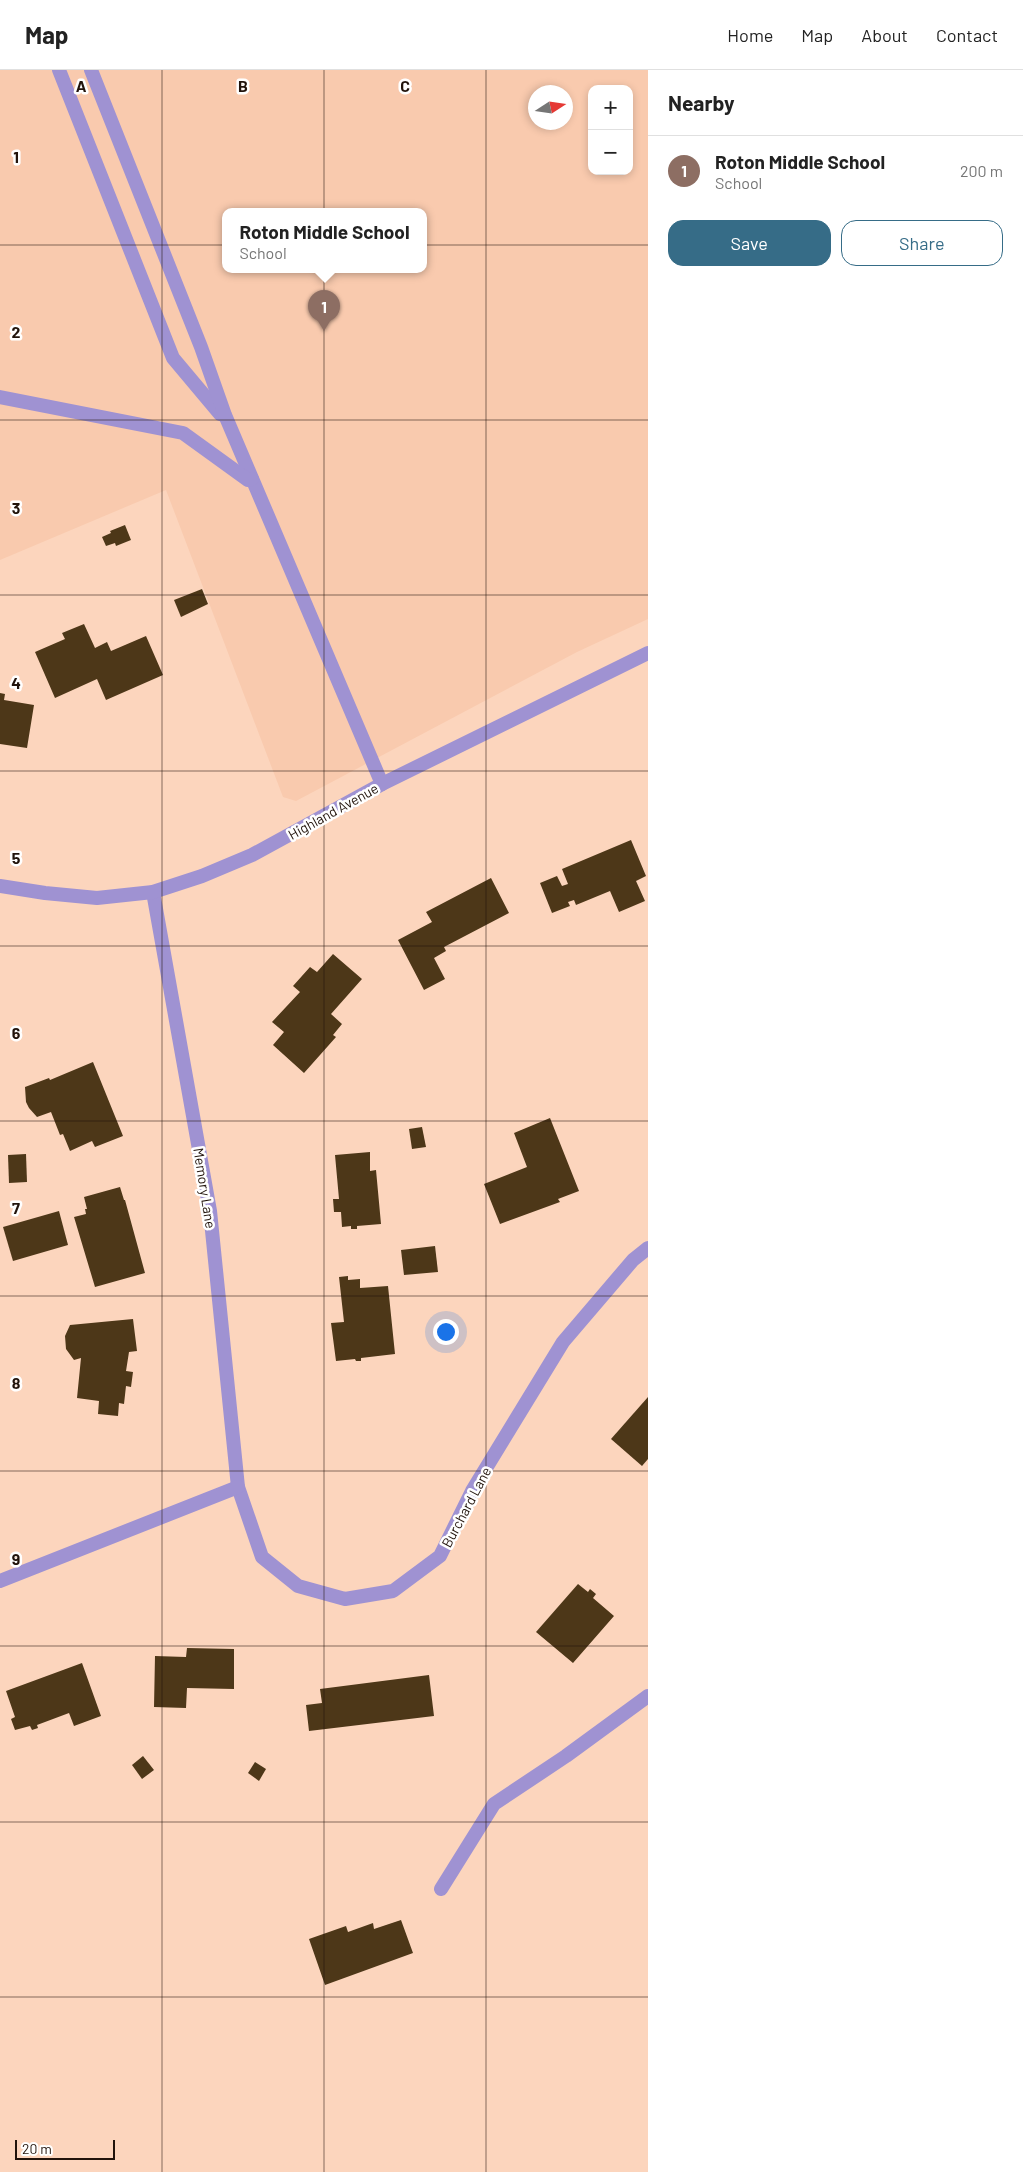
<!DOCTYPE html>
<meta charset="utf-8">
<style>
body{margin:0;font-family:Barlow,sans-serif;background:#f2f2f2;color:#222}
.controls{position:absolute;right:15px;top:15px;display:grid;overflow:hidden;border-radius:10px;box-shadow:0 2px 8px #0003}
.controls button{width:45px;height:45px;display:grid;place-items:center;padding:0;border:0;border-bottom:1px solid #e0e0e0;background:#fff;color:#222;font:25px sans-serif}
.compass{position:absolute;left:528px;top:15px;width:45px;height:45px;border-radius:50%;background:#fff;box-shadow:0 2px 8px #0003;rotate:78deg}
.scale{position:absolute;left:15px;bottom:12px;width:100px;box-sizing:border-box;padding-left:5px;border:2px solid #21130b;border-top:0;font-size:14px;line-height:18px;white-space:nowrap;color:#21130b;-webkit-text-stroke:4px #fff;paint-order:stroke}
.you{position:absolute;left:445px;top:1261px;width:18px;height:18px;margin:-12px;border:4px solid #fff;border-radius:50%;background:#1a73e8;box-shadow:0 0 0 8px #1a73e833}
.badge{display:grid;place-items:center;width:32px;height:32px;border-radius:50%;background:#366c87;color:#fff;font-size:16px;font-weight:700}
.pin{position:absolute;translate:-50% -41px;filter:drop-shadow(0 1px 2px #0008)}
.pin::after{content:'';position:absolute;top:26px;width:18px;height:15px;background:inherit;clip-path:polygon(0 0,100% 0,50% 100%)}
.popup{position:absolute;left:222px;top:138px;width:205px;height:65px;box-sizing:border-box;display:grid;place-content:center;border-radius:10px;background:#fff;filter:drop-shadow(0 1px 4px #0005);font-size:16px;white-space:nowrap;color:#767676}
.popup b{font-size:19px;color:#222}
.popup::after{content:'';position:absolute;left:50%;top:100%;margin-left:-10px;border:10px solid transparent;border-top-color:#fff}
.list{margin:0;padding:0;list-style:none}
h2{display:flex;justify-content:space-between;align-items:center;height:65px;margin:0;padding:0 20px;font-size:21px}
h2 small{font-size:16px;font-weight:400;color:#767676}
.list li{display:grid;grid-template-columns:32px 1fr auto;gap:15px;align-items:center;box-sizing:border-box;height:70px;padding:0 20px;border-top:1px solid #e0e0e0}
.list b{display:block;font-size:19px;white-space:nowrap}
.list p{margin:0;font-size:16px;white-space:nowrap;color:#767676}
.list em{font-size:16px;font-style:normal;color:#767676}
.actions{display:flex;gap:10px;padding:15px 20px}
.actions a{flex:1;padding:11px 0;border:1px solid #366c87;border-radius:15px;text-align:center;font-size:18px;color:#366c87}
.actions .main{background:#366c87;color:#fff}
.map{position:relative;flex:none;width:648px;height:2102px;overflow:hidden}
header{display:flex;align-items:center;gap:30px;box-sizing:border-box;height:70px;padding:0 25px;background:#fff;border-bottom:1px solid #e0e0e0}
header strong{font-size:24px}
nav{display:flex;gap:28px;margin-inline-start:auto;font-size:18px}
main{display:flex}
aside{flex:1;background:#fff}
.map>svg:first-child{display:block}
</style>
<header>
<strong>Map</strong>
<nav><a>Home</a><a>Map</a><a>About</a><a>Contact</a></nav>
</header>
<main>
<div class="map">
<svg width="648" height="2102" viewBox="0 0 648 2102">
<rect width="100%" height="100%" fill="#fcd5bd"/>
<path fill="#f9caae" fill-rule="evenodd" d="M0 0H648V549L577 582 296 731 283 727 166 420 0 490ZM592 19H629V101H592ZM536 22H566V52H536ZM225 142H423V200H225Z"/>
<g fill="#4d3718">
<polygon points="125,455 131,470 116,476 115,473 106,476 102,467 111,463 110,461"/>
<polygon points="202,519 208,534 181,547 174,530"/>
<polygon points="84,554 95,578 107,572 111,581 146,566 163,605 106,630 97,609 55,628 35,582 65,569 62,563"/>
<polygon points="0,623 5,624 4,630 34,635 27,678 0,674"/>
<polygon points="631,770 646,806 636,811 645,831 619,842 610,821 576,835 574,830 568,832 570,836 552,843 540,813 557,806 562,816 568,814 562,799"/>
<polygon points="491,808 509,843 444,877 446,881 434,888 445,909 424,920 398,870 432,852 426,842"/>
<polygon points="333,884 362,909 331,944 342,954 333,965 336,967 304,1003 273,975 284,962 272,952 300,922 293,916 310,897 317,902"/>
<polygon points="93,992 123,1066 95,1077 92,1071 70,1081 63,1064 60,1065 51,1042 37,1047 29,1038 26,1032 25,1017 49,1008 50,1010"/>
<polygon points="550,1048 579,1121 558,1129 560,1132 500,1154 484,1114 527,1097 514,1063"/>
<polygon points="422,1057 426,1077 412,1079 409,1059"/>
<polygon points="370,1082 370,1101 376,1100 381,1154 357,1156 357,1159 351,1159 351,1156 342,1157 341,1142 334,1142 333,1129 339,1129 335,1085"/>
<polygon points="26,1084 27,1112 9,1113 8,1085"/>
<polygon points="120,1117 124,1130 125,1130 145,1203 95,1217 74,1147 86,1144 85,1139 87,1139 84,1127"/>
<polygon points="59,1141 68,1175 13,1191 3,1157"/>
<polygon points="435,1176 438,1202 404,1205 401,1180"/>
<polygon points="348,1206 348,1210 360,1209 360,1218 388,1216 395,1284 361,1288 361,1291 356,1291 355,1289 336,1291 331,1253 344,1252 339,1207"/>
<polygon points="133,1249 137,1281 129,1282 126,1301 133,1302 131,1317 126,1316 124,1334 119,1333 118,1346 98,1344 99,1331 77,1328 81,1288 74,1290 66,1279 65,1266 70,1255"/>
<polygon points="648,1327 648,1389 642,1396 611,1369"/>
<polygon points="578,1514 588,1522 590,1519 596,1524 593,1528 614,1546 573,1593 536,1562"/>
<polygon points="187,1578 234,1579 234,1619 187,1618 186,1638 154,1637 155,1586 186,1587"/>
<polygon points="82,1593 101,1646 74,1656 69,1643 37,1655 38,1658 32,1660 30,1656 15,1660 11,1649 15,1647 6,1621"/>
<polygon points="429,1605 434,1646 309,1661 306,1635 322,1633 320,1619"/>
<polygon points="143,1686 154,1700 142,1709 132,1695"/>
<polygon points="255,1692 266,1699 259,1711 248,1703"/>
<polygon points="401,1850 413,1883 325,1915 309,1869 346,1856 348,1862 373,1853 374,1859"/>
</g>
<g fill="none" stroke-linecap="round" stroke-linejoin="round">
<g stroke="#9f92d2" stroke-width="14">
<polyline points="59,0 173,288 220,344 224,345"/>
<polyline points="91,0 201,277 225,345 382,714"/>
<polyline points="0,327 183,363 248,410 252,409"/>
<polyline points="441,1819 494,1734 566,1686 648,1626"/>
</g>
<g stroke="#9f92d2" stroke-width="14">
<polyline points="153,822 210,1141 238,1417 262,1487 298,1516 345,1529 393,1521 440,1486 472,1421 563,1272 633,1190 648,1178"/>
<polyline points="0,1511 238,1417"/>
</g>
<polyline stroke="#9f92d2" stroke-width="14" points="0,816 45,823 97,828 153,822 202,806 252,785 382,714 648,583"/>
</g>
<path fill="none" stroke="#21130b" stroke-width="1" stroke-opacity="0.55" d="M162 0V2102M324 0V2102M486 0V2102M0 175H648M0 350H648M0 525H648M0 701H648M0 876H648M0 1051H648M0 1226H648M0 1401H648M0 1576H648M0 1752H648M0 1927H648"/>
<g text-anchor="middle" dominant-baseline="central" stroke-width="5" stroke-linejoin="round" paint-order="stroke">
<g font-size="14" fill="#21130b" stroke="#fff">
<text transform="translate(333 741) rotate(-29)">Highland Avenue</text>
<text transform="translate(205 1118) rotate(81)">Memory Lane</text>
<text transform="translate(466 1437) rotate(-62)">Burchard Lane</text>
</g>
</g>
<g font-size="16" text-anchor="middle" font-weight="bold" fill="#21130b" stroke="#fff" stroke-width="5" stroke-linejoin="round" paint-order="stroke">
<text x="81" y="22">A</text>
<text x="243" y="22">B</text>
<text x="405" y="22">C</text>
<text x="16" y="93">1</text>
<text x="16" y="268">2</text>
<text x="16" y="444">3</text>
<text x="16" y="619">4</text>
<text x="16" y="794">5</text>
<text x="16" y="969">6</text>
<text x="16" y="1144">7</text>
<text x="16" y="1319">8</text>
<text x="16" y="1495">9</text>
</g>
</svg>
<div class="controls">
<button>+</button>
<button>−</button>
</div>
<svg class="compass" viewBox="-18 -18 36 36"><path d="M0-13l5 13h-10z" fill="#e53935"/><path d="M0 13l5-13h-10z" fill="#767676"/></svg>
<div class="scale">20 m</div>
<div class="you"></div>
<div class="pin badge" style="left:324px;top:261px;background:#8d6e63">1</div>
<div class="popup"><b>Roton Middle School</b>School</div>
</div>
<aside>
<h2>Nearby<small></small></h2>
<ul class="list">
<li><span class="badge" style="background:#8d6e63">1</span><div><b>Roton Middle School</b><p>School</p></div><em>200 m</em></li>
</ul>
<div class="actions"><a class="main">Save</a><a>Share</a></div>
</aside>
</main>
